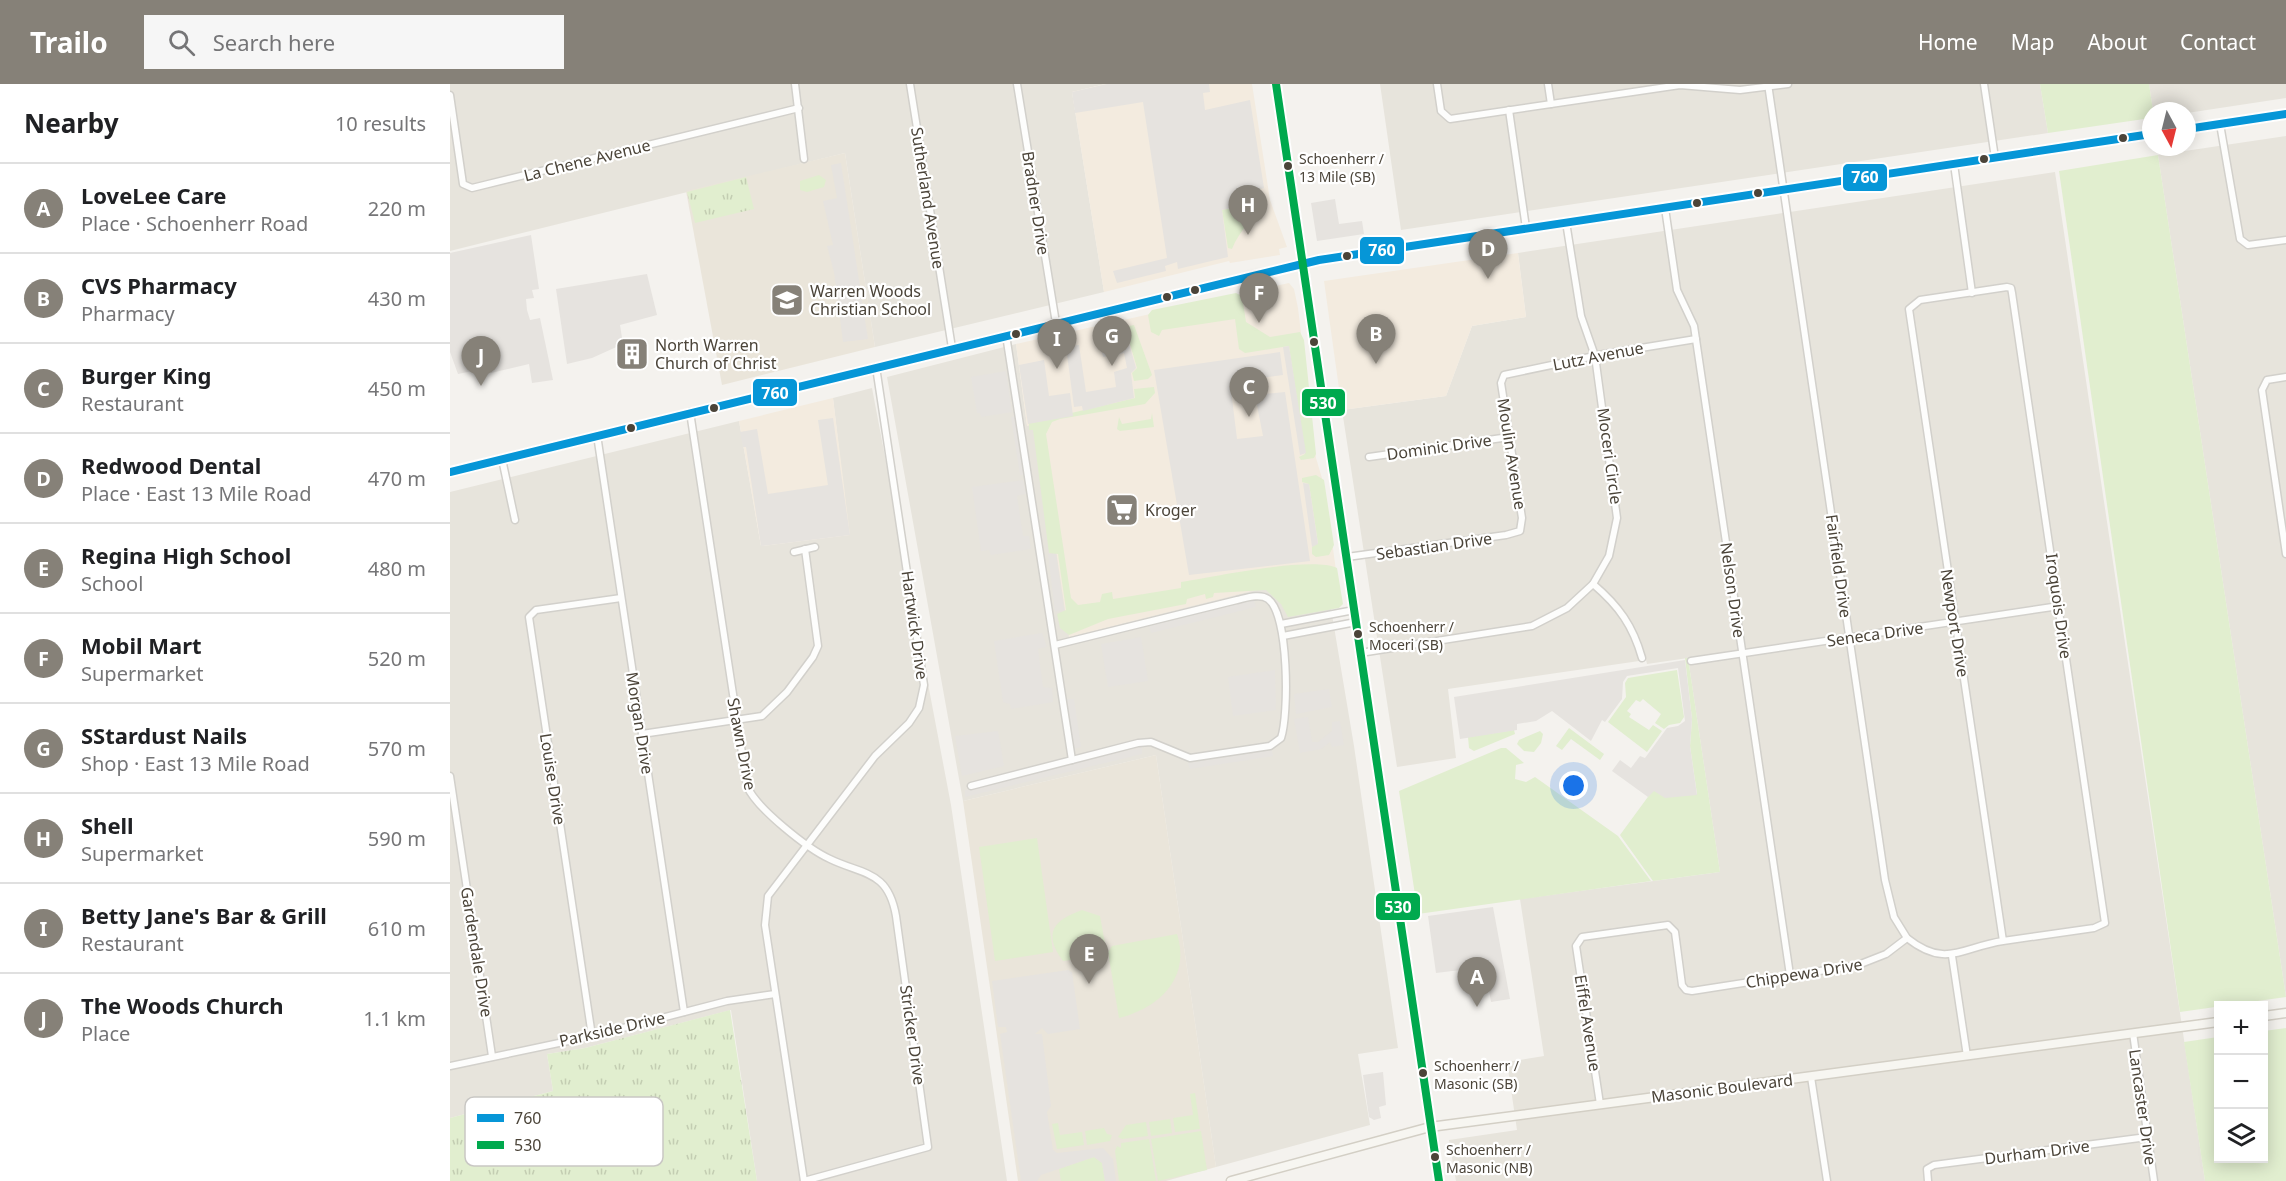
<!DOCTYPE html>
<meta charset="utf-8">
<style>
body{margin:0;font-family:"Noto Sans",sans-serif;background:#f6f6f6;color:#202124}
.controls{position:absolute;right:18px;bottom:18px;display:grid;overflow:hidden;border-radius:0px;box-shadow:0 3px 15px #0003}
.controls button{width:54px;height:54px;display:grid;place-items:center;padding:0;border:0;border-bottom:2px solid #e0e0e0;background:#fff;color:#202124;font:30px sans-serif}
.compass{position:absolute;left:1692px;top:18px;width:54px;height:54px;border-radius:50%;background:#fff;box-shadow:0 3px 15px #0003;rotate:173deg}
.you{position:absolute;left:1124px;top:702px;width:21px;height:21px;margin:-15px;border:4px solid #fff;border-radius:50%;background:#1a73e8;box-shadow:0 0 0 9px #1a73e833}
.badge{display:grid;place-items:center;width:39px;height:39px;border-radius:50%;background:#868178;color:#fff;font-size:20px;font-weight:700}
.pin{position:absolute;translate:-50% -50px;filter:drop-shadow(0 2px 3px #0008)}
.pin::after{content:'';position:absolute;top:32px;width:21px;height:18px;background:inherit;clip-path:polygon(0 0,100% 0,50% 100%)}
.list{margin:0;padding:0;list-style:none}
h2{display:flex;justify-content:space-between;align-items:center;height:78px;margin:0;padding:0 24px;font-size:26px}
h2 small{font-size:20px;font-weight:400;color:#757577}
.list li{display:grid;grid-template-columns:39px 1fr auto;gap:18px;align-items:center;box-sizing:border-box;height:90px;padding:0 24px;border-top:2px solid #e0e0e0}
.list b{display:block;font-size:22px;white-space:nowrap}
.list p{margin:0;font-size:20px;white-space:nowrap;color:#757577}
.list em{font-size:20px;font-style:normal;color:#757577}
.icon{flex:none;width:33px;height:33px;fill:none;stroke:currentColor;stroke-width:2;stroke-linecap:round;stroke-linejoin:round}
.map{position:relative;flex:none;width:1836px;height:1097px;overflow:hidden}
header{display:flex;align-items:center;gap:36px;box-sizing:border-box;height:84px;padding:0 30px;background:#868178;color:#fff}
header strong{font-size:28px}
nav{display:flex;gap:33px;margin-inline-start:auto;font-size:21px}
.search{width:420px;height:54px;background:#f6f6f6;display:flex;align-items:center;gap:15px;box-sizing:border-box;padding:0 21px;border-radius:0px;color:#757577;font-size:22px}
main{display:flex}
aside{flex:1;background:#fff}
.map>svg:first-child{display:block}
</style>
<header>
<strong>Trailo</strong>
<div class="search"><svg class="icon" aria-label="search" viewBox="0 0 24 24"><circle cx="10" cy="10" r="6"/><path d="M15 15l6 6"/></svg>Search here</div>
<nav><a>Home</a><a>Map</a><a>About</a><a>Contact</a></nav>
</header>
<main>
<aside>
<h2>Nearby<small>10 results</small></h2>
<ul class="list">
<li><span class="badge">A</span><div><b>LoveLee Care</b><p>Place · Schoenherr Road</p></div><em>220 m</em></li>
<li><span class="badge">B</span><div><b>CVS Pharmacy</b><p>Pharmacy</p></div><em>430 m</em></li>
<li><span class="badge">C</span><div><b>Burger King</b><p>Restaurant</p></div><em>450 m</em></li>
<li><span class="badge">D</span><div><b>Redwood Dental</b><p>Place · East 13 Mile Road</p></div><em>470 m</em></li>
<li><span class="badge">E</span><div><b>Regina High School</b><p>School</p></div><em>480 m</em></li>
<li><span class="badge">F</span><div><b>Mobil Mart</b><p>Supermarket</p></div><em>520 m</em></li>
<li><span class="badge">G</span><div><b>SStardust Nails</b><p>Shop · East 13 Mile Road</p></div><em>570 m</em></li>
<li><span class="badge">H</span><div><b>Shell</b><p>Supermarket</p></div><em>590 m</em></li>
<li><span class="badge">I</span><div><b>Betty Jane's Bar &amp; Grill</b><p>Restaurant</p></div><em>610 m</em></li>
<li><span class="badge">J</span><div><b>The Woods Church</b><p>Place</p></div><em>1.1 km</em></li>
</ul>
</aside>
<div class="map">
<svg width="1836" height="1097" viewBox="0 0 1836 1097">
<defs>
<pattern id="park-tufts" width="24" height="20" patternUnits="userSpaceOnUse" patternTransform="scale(1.5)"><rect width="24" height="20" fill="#e1eecf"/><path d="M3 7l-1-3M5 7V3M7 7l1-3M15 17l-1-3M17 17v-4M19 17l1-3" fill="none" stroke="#c3cdb2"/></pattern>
</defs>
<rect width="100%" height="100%" fill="#f4f2ee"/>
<g fill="#e7e4dc">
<polygon points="0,0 655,0 622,8 654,208 425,263 395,69 0,167"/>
<polygon points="930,0 1590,0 1598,49 951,146"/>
<polygon points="1699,0 1836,0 1836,14 1737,29 1703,27"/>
<polygon points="1836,52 1836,913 1708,71"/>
<polygon points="1605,88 1755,1097 1006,1097 999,1056 1067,1046 1057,978 1094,972 1070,815 1270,788 1238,574 1197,580 1196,576 998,605 1006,674 947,683 892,326 996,312 1022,242 1076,233 1068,169"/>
<polygon points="566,260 577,341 587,339 875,489 904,662 948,964 908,970 920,1041 766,1083 706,671 513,717 437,293"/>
<polygon points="422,304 501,721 557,1097 307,1097 281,926 135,964 97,970 103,1007 0,1034 0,408 289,337 311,462 399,451 383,314"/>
</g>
<g fill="#f3ebdf">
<polygon points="656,0 802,0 820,116 837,163 829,165 830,171 780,179 779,177 654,208 622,8"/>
<polygon points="1068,169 1076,233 1022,242 996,312 892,326 874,197"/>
<polygon points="839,199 844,205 848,224 866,374 874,401 886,486 619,553 587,340 577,342 566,260"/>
<polygon points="383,314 400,451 311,462 289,337"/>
</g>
<g fill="#eae5da">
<polygon points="395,69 425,263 272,301 236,107"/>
<polygon points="706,671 766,1083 716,1097 568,1097 513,717"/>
</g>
<g fill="#e1eecf">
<polygon points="1590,0 1699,0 1703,27 1701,27 1701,34 1598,49"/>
<polygon points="1708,71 1836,913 1730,928 1609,87"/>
<polygon points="369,91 376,96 374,103 357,108 350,106 350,97"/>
<path d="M811 117C804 136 789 146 782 165L778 164 772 126Z"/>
<polygon points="786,209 792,212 796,238 820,253 850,248 854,256 866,370 864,374 851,376 849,373 855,370 839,262 795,269 789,265 785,235 712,246 709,252 701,248 698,231 702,226"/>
<polygon points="684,241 702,291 698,295 684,297 682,289 687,284 676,247 665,245"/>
<path d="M704 303 705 309 695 320 610 335 602 338 596 350 621 514 628 521 650 518 652 510 662 508 663 515 731 504V498C763 493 861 472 887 484L893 520 889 524 838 533 831 520 816 506 764 509 763 513 756 515 755 510 737 515 736 520 658 535 619 551 610 544 607 530 616 526 608 470 599 469 583 346H579V339L685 314 684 305Z"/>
<polygon points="702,329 704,343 670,347 667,345 669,333 672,340 701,335"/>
<polygon points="866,391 874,396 884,461 879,471 866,473 862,470 862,463 868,459 859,400 852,398 852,394"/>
<polygon points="1235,574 1238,574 1270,788 1203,797 1170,751 1203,706 1247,710 1240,662 1242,635"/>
<polygon points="1227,586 1234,633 1230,639 1219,641 1214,645 1205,639 1211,630 1193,615 1190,618 1186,616 1177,627 1181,630 1179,633 1199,646 1203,641 1212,647 1197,668 1158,638 1176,613 1175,599 1178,594"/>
<polygon points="1119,644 1154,670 1150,676 1121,655 1112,666 1106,662"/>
<polygon points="1064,646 1065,650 1024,667 1019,664 1018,653"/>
<polygon points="1090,647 1093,650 1091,659 1084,668 1074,667 1067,660 1069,656"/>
<polygon points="1051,664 1056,664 1074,679 1066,681 1065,695 1076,698 1085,693 1168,752 1201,797 968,830 949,707"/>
<polygon points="587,754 603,868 545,877 529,763"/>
<path d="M632 826 650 832 656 865 650 872 613 877C592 849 604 836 632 826Z"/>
<path d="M727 850C741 894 709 924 669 934L658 868 662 862Z"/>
<polygon points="1836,944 1836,1097 1755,1097 1734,958 1768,953 1768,1074 1814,1074 1814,947"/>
<polygon points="745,1009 750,1045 725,1048 723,1034 743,1031 740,1010"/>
<polygon points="720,1035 722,1049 701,1052 699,1038"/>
<polygon points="696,1038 698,1052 672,1055 668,1053 676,1041"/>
<polygon points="608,1039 610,1051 632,1048 634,1061 607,1065 602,1040"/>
<polygon points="654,1044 657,1050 662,1051 660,1057 637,1061 635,1047"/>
<polygon points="751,1047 757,1086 708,1097 701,1055"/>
<polygon points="699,1055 706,1097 669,1097 665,1067 667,1062 671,1064 671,1059"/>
<polygon points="644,1073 652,1079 655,1097 611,1097 609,1085"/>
</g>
<g fill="url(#park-tufts)">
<polygon points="296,93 304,125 245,139 237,108"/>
<polygon points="280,926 307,1097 0,1097 0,1034 103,1007 97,970 135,964"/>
</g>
<g fill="#e6e3df">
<polygon points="657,0 759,0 760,8 753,9 755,26 800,16 814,104 807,106 809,117 772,126 778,173 728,185 727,178 715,182 716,187 667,199 663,187 717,174 693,18 625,29 622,8"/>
<polygon points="391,79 418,255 393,258 384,188 377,162 383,161 373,117 387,114 381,81"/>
<polygon points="885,115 889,140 912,137 914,150 867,157 861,119"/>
<polygon points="81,151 89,205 82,206 84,214 76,215 77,226 80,236 90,234 103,296 82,299 79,280 41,289 37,272 20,276 23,287 8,290 0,268 0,169"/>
<polygon points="197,190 207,231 170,241 173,260 142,274 117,280 106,205"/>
<polygon points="676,249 686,284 681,289 684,314 633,327 632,322 624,323 616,263 629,261 636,308 666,303 664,288 677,284 674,269 653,273 649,255"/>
<polygon points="839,262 856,369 850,371 833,263"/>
<polygon points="830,268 833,291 780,298 787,355 813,352 805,311 835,308 860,477 739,491 704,286"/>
<polygon points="594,276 599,312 620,309 623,332 578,340 569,281"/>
<polygon points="556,287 562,328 531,333 530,329 527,329 521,293"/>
<polygon points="567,332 576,391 570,391 561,333"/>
<polygon points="383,334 400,451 311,462 296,363 293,363 290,348 307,345 318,410 378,401 368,336"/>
<polygon points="573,396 576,410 567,412 573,452 579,452 581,465 541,471 539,466 531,467 522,403"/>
<polygon points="853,399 859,400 868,460 862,463"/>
<polygon points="598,470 606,470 614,526 605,528"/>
<polygon points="804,516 806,523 701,549 699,542"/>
<polygon points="592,549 597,563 588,565 593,603 602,604 603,618 561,625 560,620 553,618 544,557"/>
<polygon points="691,553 698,597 658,603 651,560"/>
<polygon points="1235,576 1242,635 1240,662 1247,711 1215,714 1204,707 1198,713 1162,687 1170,676 1181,684 1190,672 1195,674 1217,644 1228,642 1235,637 1228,584 1177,592 1173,598 1172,615 1155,638 1152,636 1141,657 1102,627 1086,637 1067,640 1067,646 1010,655 1004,613"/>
<polygon points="825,586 826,626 783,632 778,593"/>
<polygon points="879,605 882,623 846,630 844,610"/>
<polygon points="617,615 624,615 631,663 623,665"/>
<polygon points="858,633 862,658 868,658 882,647 882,638 890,637 894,661 882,663 880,658 871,665 850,669 844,635"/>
<polygon points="548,647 554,682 512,692 505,652"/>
<polygon points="692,663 692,670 515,713 515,706"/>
<polygon points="822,666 823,672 740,685 738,679"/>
<polygon points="1043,823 1060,915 1041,918 1035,883 986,889 978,832"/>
<polygon points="618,886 622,888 630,945 598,950 592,944 585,950 592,950 601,1022 597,1028 603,1066 607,1069 653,1064 663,1075 666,1097 655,1097 652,1079 644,1073 591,1091 587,1097 571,1097 550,950 557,948 556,943 548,943 542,897"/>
<polygon points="933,988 936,1021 929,1023 931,1034 924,1036 919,1033 913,991"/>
</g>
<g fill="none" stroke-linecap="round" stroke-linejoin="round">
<defs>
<g id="street">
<polyline points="345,0 354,75"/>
<polyline points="460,0 502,264"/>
<polyline points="567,0 606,239"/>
<polyline points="987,0 991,27 1000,35 1230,1 1290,6 1338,0"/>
<polyline points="1098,0 1101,20"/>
<polyline points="1318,0 1435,796 1444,833 1457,854"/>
<polyline points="1534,0 1545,74"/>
<polyline points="0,11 13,100 22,104 349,24"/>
<polyline points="1059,26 1076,144"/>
<polyline points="1770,40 1790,155 1798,161 1836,156"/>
<polyline points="1504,80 1522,209"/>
<polyline points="1215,124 1227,206 1244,242 1340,891"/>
<polyline points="556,251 622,676"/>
<polyline points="1836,293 1817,296 1812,306 1836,470"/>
<path d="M240 328 297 702C306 724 358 765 380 775 413 791 438 786 446 832L478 1063 354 1097"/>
<polyline points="147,351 234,928"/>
<polyline points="919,373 1059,353"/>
<polyline points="52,375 65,436"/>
<polyline points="344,468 365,463"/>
<polyline points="897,473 1056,451 1070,447 1072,434 1051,299 1054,291 1154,270 1246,255"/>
<path d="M1143 500C1169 522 1183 542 1192 574"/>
<polyline points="831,540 904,526"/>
<polyline points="833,552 906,538"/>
<polyline points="910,569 1082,542 1117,524 1143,500 1159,472 1167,434 1145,272 1131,232 1116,138"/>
<polyline points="1241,577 1609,522"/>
<polyline points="192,650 312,632 337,608 363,573 368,562 355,465"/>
<polyline points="0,692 42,972"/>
<path d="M521 702 688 659 701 658 740 674 820 662 831 654C839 631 839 530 818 515 810 509 796 514 787 516L605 561"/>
<polyline points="1502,872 1517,972"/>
<polyline points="1683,949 1704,1097"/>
<polyline points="142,952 79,533 86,526 171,514"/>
<polyline points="0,982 142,952 277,917 325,910"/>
<polyline points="1361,993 1377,1097"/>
<path d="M1150 1020 1126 862 1132 853 1218 841 1225 848 1232 901 1236 906 1242 907 1408 881 1436 870 1457 854C1496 885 1512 863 1553 857L1644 844 1655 839 1562 209 1561 204 1557 203 1470 216 1459 225 1553 857"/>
<polyline points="354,1097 315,841 318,812 425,672 459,639 469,624 474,601 426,283"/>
<polyline points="1478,1097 1477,1085 1484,1081 1697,1053"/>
</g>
<g id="secondary">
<polyline points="826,0 989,1097"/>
<polyline points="1737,45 1836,30"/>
<polyline points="0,388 869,176 1701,50"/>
<polyline points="1814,932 1836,929"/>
<polyline points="781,1097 980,1043 1768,938"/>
</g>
</defs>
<use href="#street" stroke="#d2d0cb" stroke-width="9"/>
<use href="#secondary" stroke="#d3cfc5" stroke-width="11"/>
<use href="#street" stroke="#fdfdfc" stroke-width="6"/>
<use href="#secondary" stroke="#f7f6f1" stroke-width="8"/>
<defs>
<g id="bus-1">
<polyline points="1737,45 1836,30"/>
<polyline points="0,388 869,176 1701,50"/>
</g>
<polyline id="bus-2" points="826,0 989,1097"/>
</defs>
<use href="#bus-1" stroke="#fff" stroke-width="12"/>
<use href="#bus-2" stroke="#fff" stroke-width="12"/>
<use href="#bus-1" stroke="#0696d7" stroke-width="8"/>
<use href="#bus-2" stroke="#00a94e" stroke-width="8"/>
</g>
<defs>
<symbol id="school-square" viewBox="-11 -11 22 22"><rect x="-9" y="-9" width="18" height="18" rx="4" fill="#868178" stroke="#fff"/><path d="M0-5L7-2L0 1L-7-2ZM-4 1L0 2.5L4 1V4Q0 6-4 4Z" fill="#fff"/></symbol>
<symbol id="building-square" viewBox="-11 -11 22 22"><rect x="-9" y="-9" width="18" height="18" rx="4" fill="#868178" stroke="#fff"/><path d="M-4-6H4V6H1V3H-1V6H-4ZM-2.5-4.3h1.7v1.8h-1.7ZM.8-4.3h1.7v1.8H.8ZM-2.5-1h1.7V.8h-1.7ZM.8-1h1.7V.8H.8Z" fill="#fff"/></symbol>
<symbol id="supermarket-square" viewBox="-11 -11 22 22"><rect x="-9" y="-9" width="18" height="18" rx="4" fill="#868178" stroke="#fff"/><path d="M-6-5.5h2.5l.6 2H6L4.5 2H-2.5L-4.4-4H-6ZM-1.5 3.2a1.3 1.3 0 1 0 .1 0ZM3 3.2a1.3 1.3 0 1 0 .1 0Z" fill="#fff"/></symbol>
</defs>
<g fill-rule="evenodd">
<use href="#school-square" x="318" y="197" width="38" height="38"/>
<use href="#building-square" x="163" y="251" width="38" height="38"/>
<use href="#supermarket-square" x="653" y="407" width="38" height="38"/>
</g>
<g fill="#4b4439" stroke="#fff" stroke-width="2">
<circle cx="1673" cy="54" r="5"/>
<circle cx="1534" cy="75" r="5"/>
<circle cx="838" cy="82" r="5"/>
<circle cx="1308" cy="109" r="5"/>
<circle cx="1247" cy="119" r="5"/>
<circle cx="897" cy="172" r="5"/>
<circle cx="745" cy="206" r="5"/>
<circle cx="717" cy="213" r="5"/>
<circle cx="566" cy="250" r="5"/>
<circle cx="864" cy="258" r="5"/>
<circle cx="264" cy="324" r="5"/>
<circle cx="181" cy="344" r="5"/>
<circle cx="908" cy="550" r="5"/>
<circle cx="973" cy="989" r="5"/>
<circle cx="985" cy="1073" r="5"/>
</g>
<g text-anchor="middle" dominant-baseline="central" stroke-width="4.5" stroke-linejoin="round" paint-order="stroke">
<g font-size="14" fill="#4b4439" stroke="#fff" text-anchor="start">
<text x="849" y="74">Schoenherr /<tspan x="849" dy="18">13 Mile (SB)</tspan></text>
<text x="919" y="542">Schoenherr /<tspan x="919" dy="18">Moceri (SB)</tspan></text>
<text x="984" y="981">Schoenherr /<tspan x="984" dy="18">Masonic (SB)</tspan></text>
<text x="996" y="1065">Schoenherr /<tspan x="996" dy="18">Masonic (NB)</tspan></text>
</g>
<g font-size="16" fill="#4b4439" stroke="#fff">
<text transform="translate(137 76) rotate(-14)">La Chene Avenue</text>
<text transform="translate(478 114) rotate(81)">Sutherland Avenue</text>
<text transform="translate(586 119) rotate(81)">Bradner Drive</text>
<text transform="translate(1148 272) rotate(-11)">Lutz Avenue</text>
<text transform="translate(989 363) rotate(-8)">Dominic Drive</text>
<text transform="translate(1062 370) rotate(81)">Moulin Avenue</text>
<text transform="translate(1160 372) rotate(82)">Moceri Circle</text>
<text transform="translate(984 462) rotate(-8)">Sebastian Drive</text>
<text transform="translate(1389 482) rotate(82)">Fairfield Drive</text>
<text transform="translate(1283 506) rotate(82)">Nelson Drive</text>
<text transform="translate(1609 522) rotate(82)">Iroquois Drive</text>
<text transform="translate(1505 539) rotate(81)">Newport Drive</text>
<text transform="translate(465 541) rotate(82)">Hartwick Drive</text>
<text transform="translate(1425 550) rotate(-8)">Seneca Drive</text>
<text transform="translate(190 639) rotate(81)">Morgan Drive</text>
<text transform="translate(292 660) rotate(79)">Shawn Drive</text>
<text transform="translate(103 695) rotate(81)">Louise Drive</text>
<text transform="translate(27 868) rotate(81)">Gardendale Drive</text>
<text transform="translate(1354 889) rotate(-9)">Chippewa Drive</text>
<text transform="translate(1138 939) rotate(81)">Eiffel Avenue</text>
<text transform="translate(162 945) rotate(-13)">Parkside Drive</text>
<text transform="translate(463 951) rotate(82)">Stricker Drive</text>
<text transform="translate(1272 1004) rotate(-7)">Masonic Boulevard</text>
<text transform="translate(1693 1023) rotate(82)">Lancaster Drive</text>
<text transform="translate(1587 1068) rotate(-7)">Durham Drive</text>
</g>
<g font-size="16" fill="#4b4439" stroke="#fff" text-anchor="start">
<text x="360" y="207">Warren Woods<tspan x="360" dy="18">Christian School</tspan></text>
<text x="205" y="261">North Warren<tspan x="205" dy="18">Church of Christ</tspan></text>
<text x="695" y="426">Kroger</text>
</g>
</g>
<rect x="15" y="1013" width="198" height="69" rx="9" fill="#fff" stroke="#c9c7c4" stroke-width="1.5"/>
<rect x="27" y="1030" width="27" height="8" fill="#0696d7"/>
<rect x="27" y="1057" width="27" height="8" fill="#00a94e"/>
<g font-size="16" fill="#4b4439">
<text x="64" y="1040">760</text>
<text x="64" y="1067">530</text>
</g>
<g stroke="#fff" stroke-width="2">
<rect x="1392" y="79" width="46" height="29" rx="6" fill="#0696d7"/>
<rect x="909" y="152" width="46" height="29" rx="6" fill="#0696d7"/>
<rect x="302" y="294" width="46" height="29" rx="6" fill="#0696d7"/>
<rect x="851" y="304" width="45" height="29" rx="6" fill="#00a94e"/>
<rect x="925" y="808" width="46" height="29" rx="6" fill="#00a94e"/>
</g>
<g font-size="16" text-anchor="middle" font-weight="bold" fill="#fff">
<text x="1415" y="99">760</text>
<text x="932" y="172">760</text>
<text x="325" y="315">760</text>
<text x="873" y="325">530</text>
<text x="948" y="829">530</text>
</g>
</svg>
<div class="controls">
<button>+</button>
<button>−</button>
<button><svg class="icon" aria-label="layers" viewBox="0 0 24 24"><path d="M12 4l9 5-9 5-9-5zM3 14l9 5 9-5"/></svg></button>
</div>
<svg class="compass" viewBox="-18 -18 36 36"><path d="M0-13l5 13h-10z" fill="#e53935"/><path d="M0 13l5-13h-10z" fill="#757577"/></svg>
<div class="you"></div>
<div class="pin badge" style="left:1027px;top:923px">A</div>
<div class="pin badge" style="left:926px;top:280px">B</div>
<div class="pin badge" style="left:799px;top:333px">C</div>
<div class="pin badge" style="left:1038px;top:195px">D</div>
<div class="pin badge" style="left:639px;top:900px">E</div>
<div class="pin badge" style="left:809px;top:239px">F</div>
<div class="pin badge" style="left:662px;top:282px">G</div>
<div class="pin badge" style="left:798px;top:151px">H</div>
<div class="pin badge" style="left:607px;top:285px">I</div>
<div class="pin badge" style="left:31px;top:302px">J</div>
</div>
</main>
